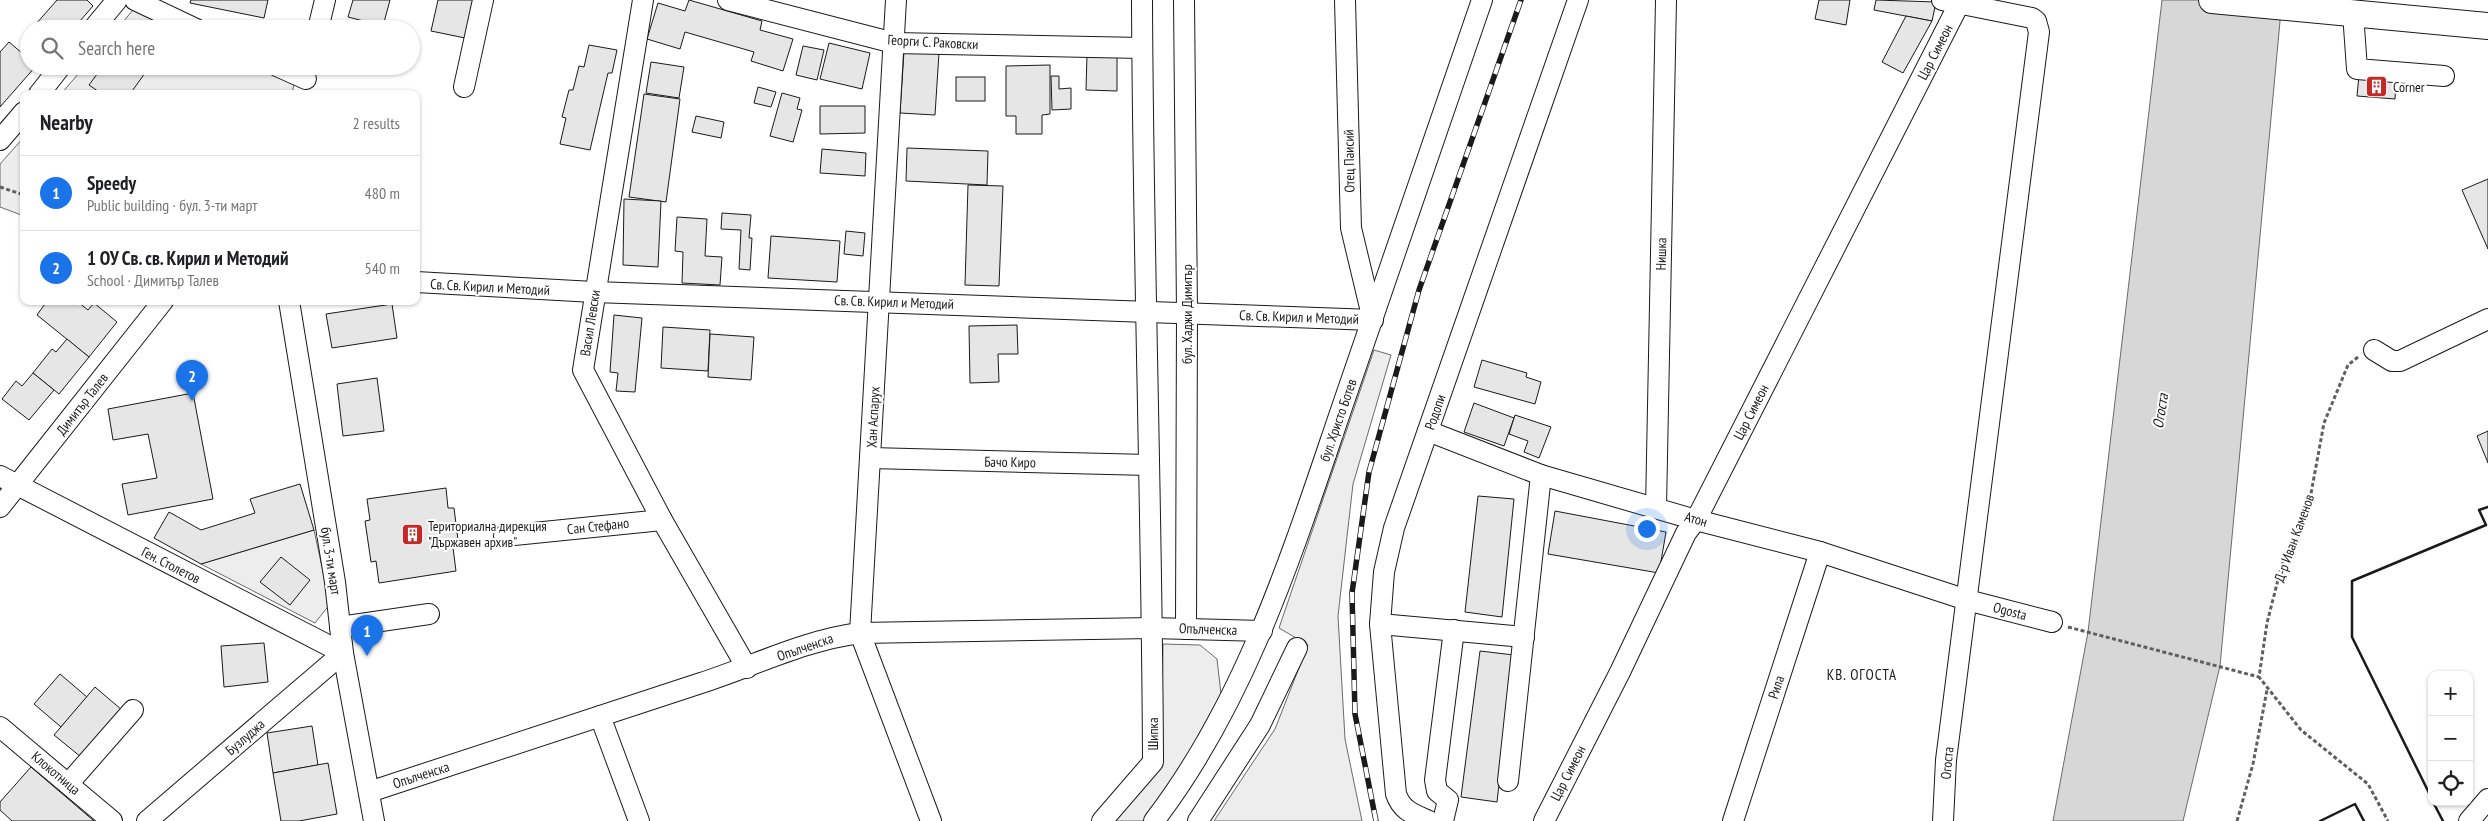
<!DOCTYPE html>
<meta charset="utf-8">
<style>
body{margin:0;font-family:"PT Sans Narrow",sans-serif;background:#f2f2f2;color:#202124}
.controls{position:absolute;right:15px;bottom:15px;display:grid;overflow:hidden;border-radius:10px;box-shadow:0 1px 4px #0004}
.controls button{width:45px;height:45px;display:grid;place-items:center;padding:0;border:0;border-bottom:1px solid #e0e0e0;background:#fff;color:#202124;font:25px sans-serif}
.you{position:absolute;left:1646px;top:528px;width:18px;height:18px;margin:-12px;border:4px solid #fff;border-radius:50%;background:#1a73e8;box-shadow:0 0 0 8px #1a73e833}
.badge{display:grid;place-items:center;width:32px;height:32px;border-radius:50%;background:#1a73e8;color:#fff;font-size:16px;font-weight:700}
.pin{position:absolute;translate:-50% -41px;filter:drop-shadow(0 1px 2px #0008)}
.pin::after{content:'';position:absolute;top:26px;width:18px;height:15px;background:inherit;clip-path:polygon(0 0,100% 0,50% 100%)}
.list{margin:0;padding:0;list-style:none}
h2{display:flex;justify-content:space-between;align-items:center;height:65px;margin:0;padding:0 20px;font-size:21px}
h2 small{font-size:16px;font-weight:400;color:#757577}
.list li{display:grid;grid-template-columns:32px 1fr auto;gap:15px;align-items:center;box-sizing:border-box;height:75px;padding:0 20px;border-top:1px solid #e0e0e0}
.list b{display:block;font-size:19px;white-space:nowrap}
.list p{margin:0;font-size:16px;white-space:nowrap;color:#757577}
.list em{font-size:16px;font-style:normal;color:#757577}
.icon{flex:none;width:28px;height:28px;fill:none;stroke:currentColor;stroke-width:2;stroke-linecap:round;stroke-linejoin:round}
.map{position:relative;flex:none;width:2488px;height:821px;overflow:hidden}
.search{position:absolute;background:#fff;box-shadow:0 1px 4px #0004;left:20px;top:20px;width:400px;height:55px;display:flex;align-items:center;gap:12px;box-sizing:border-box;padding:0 18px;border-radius:28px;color:#757577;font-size:19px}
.panel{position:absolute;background:#fff;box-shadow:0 1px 4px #0004;left:20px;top:90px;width:400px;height:215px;border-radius:10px}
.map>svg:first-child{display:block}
</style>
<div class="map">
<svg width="2488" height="821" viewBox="0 0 2488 821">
<rect width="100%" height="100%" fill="#fff"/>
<g fill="#ededed" stroke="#6a6a6a">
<polygon points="138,4 186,29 117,29"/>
<polygon points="85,66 259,66 294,84 292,94 61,94"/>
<polygon points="24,137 24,216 0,207 0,164"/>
<polygon points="1374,350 1391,355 1353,484 1338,616 1345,739 1362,821 1214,821 1275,729 1308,645 1279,628"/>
<polygon points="314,530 330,604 315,623 201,564"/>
<polygon points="1163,644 1200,645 1217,659 1221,694 1166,794 1145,821 1114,821 1161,764"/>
</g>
<polygon fill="#d7d7d7" stroke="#6a6a6a" points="2162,0 2282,0 2220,666 2183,821 2053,821 2088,632"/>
<g fill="#e6e6e6" stroke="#1a1a1a">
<polygon points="57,0 87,0 93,6 73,29 41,29 35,25"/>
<polygon points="191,0 268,0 264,18 190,3"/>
<polygon points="353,0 390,0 383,26 348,17"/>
<polygon points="438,0 473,0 465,38 431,31"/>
<polygon points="689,0 762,21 760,30 793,39 783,71 751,61 754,52 685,32 680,49 647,39 658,3 685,11"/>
<polygon points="1819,0 1850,0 1846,25 1815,19"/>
<polygon points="1876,0 1936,2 1932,21 1874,10"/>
<polygon points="1906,16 1932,21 1903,73 1882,62"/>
<polygon points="9,42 29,59 29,66 36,66 0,107 0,52"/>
<polygon points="829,43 870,53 862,89 820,79"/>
<polygon points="589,45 617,50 612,73 608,73 590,150 560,144 566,118 562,117 569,90 573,90 579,66 584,67"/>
<polygon points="803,46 824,50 817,80 796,75"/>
<polygon points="904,51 939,53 935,115 900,113"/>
<polygon points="1087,54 1117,54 1117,91 1086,90"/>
<polygon points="651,62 684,67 679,98 646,93"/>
<polygon points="1050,65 1050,114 1042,115 1042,134 1016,134 1016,116 1006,116 1006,66"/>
<polygon points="103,66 150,66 130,94 102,94 89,85"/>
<polygon points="2359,75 2396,78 2395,99 2357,96"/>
<polygon points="1051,76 1059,76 1059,89 1071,88 1071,109 1052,110"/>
<rect x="956" y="77" width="29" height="24"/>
<polygon points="758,87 776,92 771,107 754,103"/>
<polygon points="782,93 800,98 797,109 802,110 793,142 770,136"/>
<polygon points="644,94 680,99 666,202 629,197"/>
<polygon points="820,106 865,106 865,133 820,134"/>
<polygon points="696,116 724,122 721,138 692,132"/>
<polygon points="907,148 988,151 987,185 906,181"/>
<polygon points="822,149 866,153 865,176 820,173"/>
<polygon points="2488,179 2488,249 2462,190"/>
<polygon points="968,185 1003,186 999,286 965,285"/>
<polygon points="624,199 661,201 658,267 623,265"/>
<polygon points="722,213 751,215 749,238 752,238 750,270 739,269 741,230 721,229"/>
<polygon points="677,217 707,219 705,256 722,257 720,285 682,283 683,252 675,251"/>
<polygon points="846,231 865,233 863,256 844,254"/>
<polygon points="771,236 840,241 837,282 768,278"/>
<polygon points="47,301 69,301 74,305 78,302 88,310 94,303 117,322 89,357 37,315"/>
<polygon points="392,304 397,338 332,348 326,314"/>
<polygon points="614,315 642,318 635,392 616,391 618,373 610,372"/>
<polygon points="1017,325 1018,354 998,354 999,382 970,383 969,326"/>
<polygon points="663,327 710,330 708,371 661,368"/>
<polygon points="710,334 754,337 751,380 708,377"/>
<polygon points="67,339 89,357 59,394 33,373 52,349 56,352"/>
<polygon points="1482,360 1527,373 1526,377 1541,382 1535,404 1474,387"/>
<polygon points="33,373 54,390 29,420 2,399 16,381 22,386"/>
<polygon points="377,378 384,431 343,436 337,384"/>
<polygon points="193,393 213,499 128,515 122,484 157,478 148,434 113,440 108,409"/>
<polygon points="1474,403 1514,418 1504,446 1464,432"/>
<polygon points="1515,415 1551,427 1539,458 1524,452 1528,441 1509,434"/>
<polygon points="2488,431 2488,463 2477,436"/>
<polygon points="300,484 314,530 201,564 154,538 169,512 201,530 255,513 250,499"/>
<polygon points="446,488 448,508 454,508 459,548 453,548 456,571 379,583 376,561 371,562 365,521 370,520 367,499"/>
<polygon points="1478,496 1514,499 1502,617 1465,612"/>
<polygon points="1555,511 1666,532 1659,573 1548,554"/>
<polygon points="281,557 310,580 290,605 260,582"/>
<polygon points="264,643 268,682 224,687 221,646"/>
<polygon points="1480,651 1514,655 1497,802 1461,797"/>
<polygon points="60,674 87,697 61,727 34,704"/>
<polygon points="95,687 122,710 81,757 54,735"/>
<polygon points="312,726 318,765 273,773 267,733"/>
<polygon points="328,763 337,814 299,821 281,821 273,773"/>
<polygon points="31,767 94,821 12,821 0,810 0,802"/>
</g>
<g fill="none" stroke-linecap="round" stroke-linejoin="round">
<defs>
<g id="minor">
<polyline points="135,0 196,29"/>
<polyline points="643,0 583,370 662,520 747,668"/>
<polyline points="728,0 894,43 1142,48"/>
<polyline points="896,0 860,633 931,821"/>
<polyline points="1184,0 1187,312 1186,629"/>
<polyline points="1942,0 2032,18 2036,21 2039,32 1946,760 1943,821"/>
<polyline points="2353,13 2357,69 2444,76"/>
<polyline points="93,29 117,0"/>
<polyline points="318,29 325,0"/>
<polyline points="277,66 306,79"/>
<polyline points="464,87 483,0"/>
<polyline points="39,94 61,66"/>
<polyline points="0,140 24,112"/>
<polyline points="416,282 594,292 1373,320 1351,228 1345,0"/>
<polyline points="289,301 335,582 343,653 374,821"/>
<polyline points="2374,350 2392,361 2400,361 2488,319"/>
<polyline points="1428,431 1541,475 1696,520 1820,552 1967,600 2052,622"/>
<polyline points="870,458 1149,465"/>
<polyline points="0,476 343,653 147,821"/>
<polyline points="0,507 163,301"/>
<polyline points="1656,508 1666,0"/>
<polyline points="504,536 662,520"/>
<polyline points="1380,624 1524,637"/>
<polyline points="340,627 429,614"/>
<polyline points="600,716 639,821"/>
<polyline points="0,727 112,821"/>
<polyline points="1508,781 1541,475"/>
<polyline points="69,783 133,710"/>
<path d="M369 792C480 756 591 720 701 683 754 666 805 640 860 633L1152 628 1262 631"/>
<path d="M1102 821 1153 762C1152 508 1143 254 1142 0"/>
<path d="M1154 821C1246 701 1292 554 1340 413 1388 276 1435 138 1482 0"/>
<polyline points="1198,821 1260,725 1297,648"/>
<path d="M1429 821C1413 814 1402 811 1396 794L1380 624 1384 572 1394 528 1578 0"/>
<polyline points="1443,821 1448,800 1437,791 1435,780 1454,630"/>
<polyline points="1544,821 1620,672 1686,533 1696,520 1959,4"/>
<polyline points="1733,821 1820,552"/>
<polyline points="2469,821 2488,799"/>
</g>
<polyline id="major" points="2212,0 2488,26"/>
</defs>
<use href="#minor" stroke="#1a1a1a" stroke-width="22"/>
<use href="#major" stroke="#1a1a1a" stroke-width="28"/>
<g stroke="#5f5f5f" stroke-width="3" stroke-dasharray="4 2.5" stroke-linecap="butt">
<polyline points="0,187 24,195"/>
<polyline points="2358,357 2348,365 2324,423 2310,499 2281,568 2267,623 2259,677 2301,730 2368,784 2388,821"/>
<polyline points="2068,627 2259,677"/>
<polyline points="2237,821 2253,764 2267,690"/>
</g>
<use href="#minor" stroke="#fff" stroke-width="20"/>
<use href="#major" stroke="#fff" stroke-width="26"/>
<defs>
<polyline id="rail" points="1376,821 1355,714 1352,593 1369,472 1419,290 1521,0"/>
</defs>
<use href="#rail" stroke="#1a1a1a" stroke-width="5.5"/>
<use href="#rail" stroke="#fff" stroke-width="4" stroke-dasharray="11" stroke-linecap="butt"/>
<g stroke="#1a1a1a" stroke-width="2.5">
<polyline points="2432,799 2352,637 2352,581 2486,525 2479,510 2488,507"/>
<polyline points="2433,802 2443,821"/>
<polyline points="2320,821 2355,804 2364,821"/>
</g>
</g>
<defs>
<symbol id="building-square" viewBox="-11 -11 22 22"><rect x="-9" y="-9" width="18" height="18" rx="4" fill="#c62828" stroke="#fff"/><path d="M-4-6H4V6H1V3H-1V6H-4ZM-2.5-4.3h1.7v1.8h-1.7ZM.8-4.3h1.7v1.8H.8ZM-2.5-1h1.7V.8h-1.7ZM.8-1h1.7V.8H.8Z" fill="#fff"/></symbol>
</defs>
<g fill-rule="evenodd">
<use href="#building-square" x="2364" y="74" width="25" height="25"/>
<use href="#building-square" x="400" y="522" width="25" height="25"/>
</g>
<g text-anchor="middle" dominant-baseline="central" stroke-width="4" stroke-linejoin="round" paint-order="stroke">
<g font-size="14" fill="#1a1a1a" stroke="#fff">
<text transform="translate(933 42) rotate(3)">Георги С. Раковски</text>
<text transform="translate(1935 52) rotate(-63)">Цар Симеон</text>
<text transform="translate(1349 161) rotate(-91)">Отец Паисий</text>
<text transform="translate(1661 254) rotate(-89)">Нишка</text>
<text transform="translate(490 287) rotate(3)">Св. Св. Кирил и Методий</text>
<text transform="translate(894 302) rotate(2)">Св. Св. Кирил и Методий</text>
<text transform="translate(1187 314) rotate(-90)">бул. Хаджи Димитър</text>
<text transform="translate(1299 317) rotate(2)">Св. Св. Кирил и Методий</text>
<text transform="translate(590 323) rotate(-81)">Васил Левски</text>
<text transform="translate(82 404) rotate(-52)">Димитър Талев</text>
<text transform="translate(1435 412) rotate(-71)">Родопи</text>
<text transform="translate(1751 412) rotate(-63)">Цар Симеон</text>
<text transform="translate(873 417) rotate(-87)">Хан Аспарух</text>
<text transform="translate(1338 420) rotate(-71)">бул. Христо Ботев</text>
<text transform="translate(1010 462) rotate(1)">Бачо Киро</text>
<text transform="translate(1696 519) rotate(16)">Атон</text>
<text transform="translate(598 526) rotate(-6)">Сан Стефано</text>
<text transform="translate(2294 538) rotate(-70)">Д-р Иван Каменов</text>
<text transform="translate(331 561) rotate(81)">бул. 3-ти март</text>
<text transform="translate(171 565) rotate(27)">Ген. Столетов</text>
<text transform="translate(2010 611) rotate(15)">Ogosta</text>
<text transform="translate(1208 629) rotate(2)">Опълченска</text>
<text transform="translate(805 647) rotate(-19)">Опълченска</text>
<text transform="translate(1776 687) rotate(-72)">Рила</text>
<text transform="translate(1153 734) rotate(-90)">Шипка</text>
<text transform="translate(245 737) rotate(-41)">Бузлуджа</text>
<text transform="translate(1947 763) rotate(-85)">Огоста</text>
<text transform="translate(56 773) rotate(40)">Клокотница</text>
<text transform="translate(1568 773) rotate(-63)">Цар Симеон</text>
<text transform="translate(421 775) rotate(-18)">Опълченска</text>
</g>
<g font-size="14" fill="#1a1a1a" stroke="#fff" text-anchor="start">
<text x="2393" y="87">Corner</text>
<text x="428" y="526">Териториална дирекция<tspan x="428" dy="16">"Държавен архив"</tspan></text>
</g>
<g font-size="15" font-style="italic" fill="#1a1a1a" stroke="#fff">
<text transform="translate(2160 411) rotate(-81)">Огоста</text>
</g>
<g font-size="15" letter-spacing="1" fill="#1a1a1a" stroke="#fff">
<text x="1862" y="674">КВ. ОГОСТА</text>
</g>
</g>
</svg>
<div class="controls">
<button>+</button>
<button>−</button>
<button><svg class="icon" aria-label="locate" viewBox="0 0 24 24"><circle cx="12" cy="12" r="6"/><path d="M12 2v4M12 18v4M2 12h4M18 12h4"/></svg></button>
</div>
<div class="you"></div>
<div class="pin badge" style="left:367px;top:656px">1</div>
<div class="pin badge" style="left:192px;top:401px">2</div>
<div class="search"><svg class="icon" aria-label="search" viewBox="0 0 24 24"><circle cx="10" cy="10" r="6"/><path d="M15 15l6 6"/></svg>Search here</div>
<section class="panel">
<h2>Nearby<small>2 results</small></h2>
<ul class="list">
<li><span class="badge">1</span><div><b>Speedy</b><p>Public building · бул. 3-ти март</p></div><em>480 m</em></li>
<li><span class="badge">2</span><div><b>1 ОУ Св. св. Кирил и Методий</b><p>School · Димитър Талев</p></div><em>540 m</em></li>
</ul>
</section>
</div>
